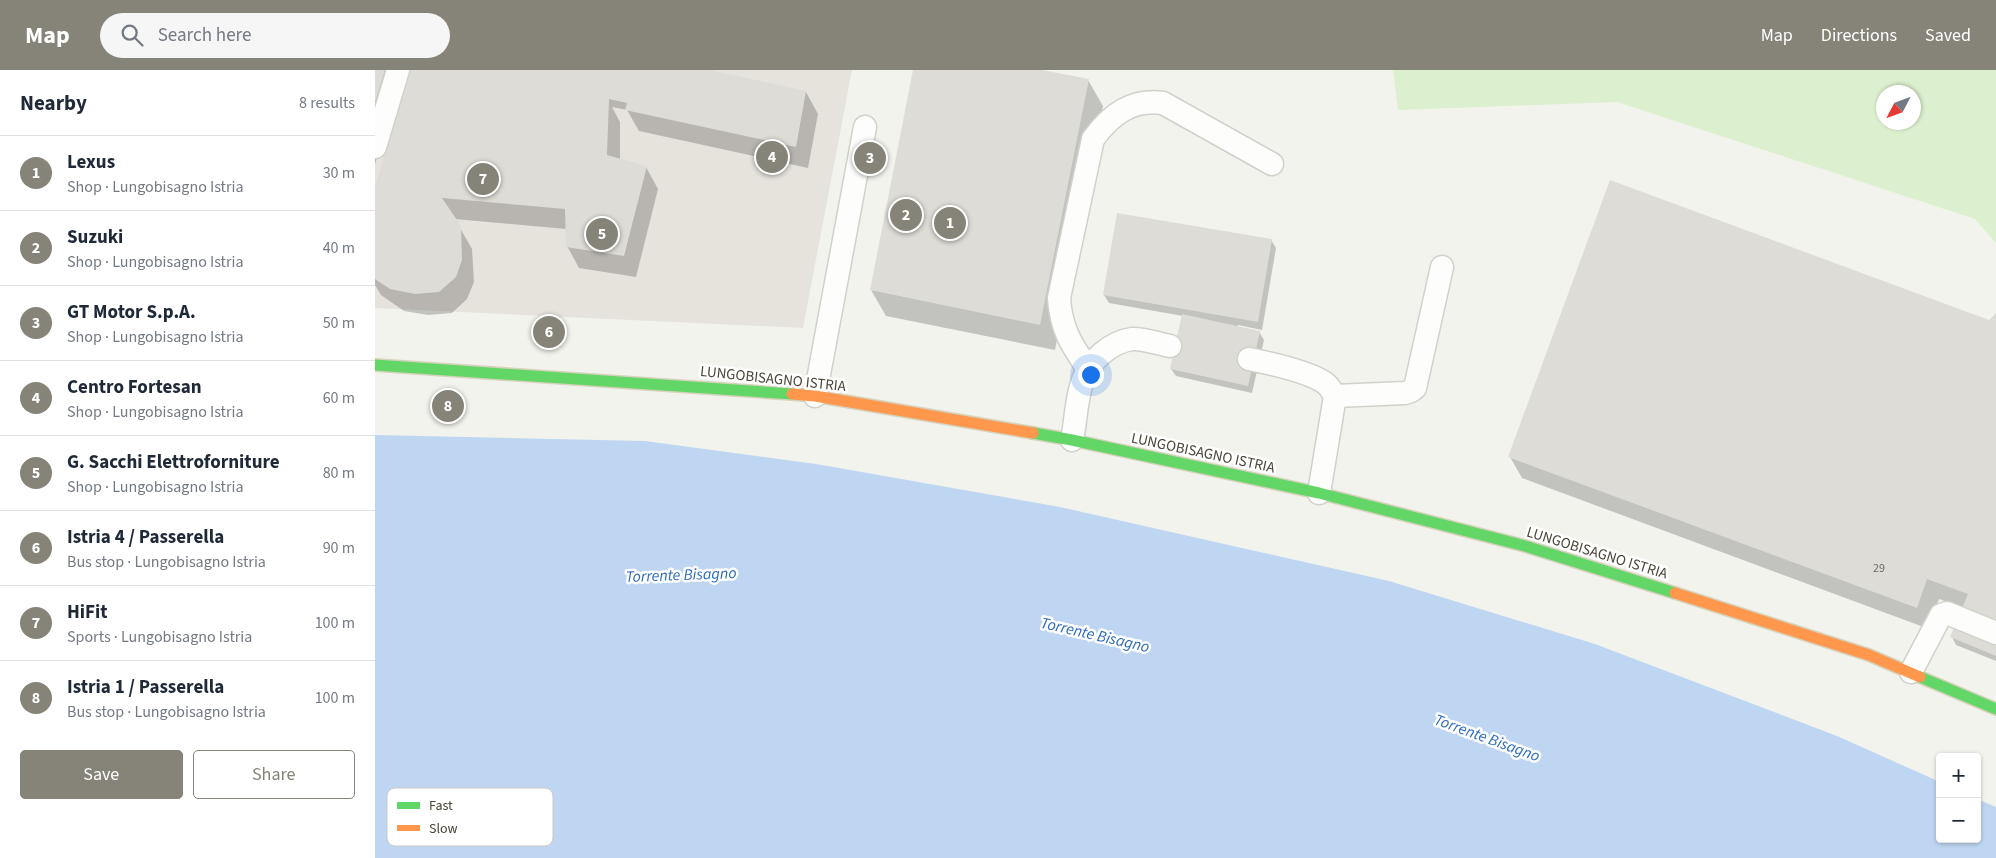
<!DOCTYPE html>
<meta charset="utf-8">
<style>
body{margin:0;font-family:"Source Sans 3",sans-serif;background:#f6f6f7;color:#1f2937}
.controls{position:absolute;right:15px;bottom:15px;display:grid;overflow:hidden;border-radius:5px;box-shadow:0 1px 4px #0004}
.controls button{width:45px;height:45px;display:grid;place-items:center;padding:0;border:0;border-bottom:1px solid #e0e1e3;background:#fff;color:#1f2937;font:25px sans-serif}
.compass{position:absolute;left:1501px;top:15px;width:45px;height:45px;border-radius:50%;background:#fff;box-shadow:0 1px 4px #0004;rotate:229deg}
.you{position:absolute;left:715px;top:304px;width:18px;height:18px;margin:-12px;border:4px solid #fff;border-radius:50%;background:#1a73e8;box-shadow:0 0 0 8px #1a73e833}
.badge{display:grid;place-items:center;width:32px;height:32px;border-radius:50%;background:#868378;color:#fff;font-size:16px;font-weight:700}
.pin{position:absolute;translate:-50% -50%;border:2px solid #fff;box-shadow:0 1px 5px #0006}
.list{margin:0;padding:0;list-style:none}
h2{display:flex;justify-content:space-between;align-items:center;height:65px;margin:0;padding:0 20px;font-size:21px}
h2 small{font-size:16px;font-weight:400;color:#747a83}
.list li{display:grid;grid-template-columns:32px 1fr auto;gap:15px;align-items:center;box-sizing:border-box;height:75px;padding:0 20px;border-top:1px solid #e0e1e3}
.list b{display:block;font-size:19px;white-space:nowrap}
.list p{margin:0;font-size:16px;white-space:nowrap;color:#747a83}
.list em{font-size:16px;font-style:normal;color:#747a83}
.actions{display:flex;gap:10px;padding:15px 20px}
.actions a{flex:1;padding:11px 0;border:1px solid #868378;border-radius:5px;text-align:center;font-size:18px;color:#868378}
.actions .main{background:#868378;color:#fff}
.icon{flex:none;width:28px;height:28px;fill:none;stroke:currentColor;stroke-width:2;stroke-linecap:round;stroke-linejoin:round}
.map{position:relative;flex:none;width:1621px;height:788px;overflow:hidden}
header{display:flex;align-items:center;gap:30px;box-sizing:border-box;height:70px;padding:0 25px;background:#868378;color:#fff}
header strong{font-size:24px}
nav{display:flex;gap:28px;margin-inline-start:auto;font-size:18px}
.search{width:350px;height:45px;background:#f6f6f7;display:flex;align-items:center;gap:12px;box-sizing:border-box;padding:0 18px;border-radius:28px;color:#747a83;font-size:19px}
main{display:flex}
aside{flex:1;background:#fff}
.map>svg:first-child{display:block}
</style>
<header>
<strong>Map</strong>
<div class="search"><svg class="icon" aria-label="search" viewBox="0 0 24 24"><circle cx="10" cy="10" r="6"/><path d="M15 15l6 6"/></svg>Search here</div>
<nav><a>Map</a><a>Directions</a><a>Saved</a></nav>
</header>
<main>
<aside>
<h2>Nearby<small>8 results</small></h2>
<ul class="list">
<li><span class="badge">1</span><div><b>Lexus</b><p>Shop · Lungobisagno Istria</p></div><em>30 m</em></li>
<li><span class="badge">2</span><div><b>Suzuki</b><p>Shop · Lungobisagno Istria</p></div><em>40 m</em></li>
<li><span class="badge">3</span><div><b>GT Motor S.p.A.</b><p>Shop · Lungobisagno Istria</p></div><em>50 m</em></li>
<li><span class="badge">4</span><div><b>Centro Fortesan</b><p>Shop · Lungobisagno Istria</p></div><em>60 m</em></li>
<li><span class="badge">5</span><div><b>G. Sacchi Elettroforniture</b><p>Shop · Lungobisagno Istria</p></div><em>80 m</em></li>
<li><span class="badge">6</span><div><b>Istria 4 / Passerella</b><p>Bus stop · Lungobisagno Istria</p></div><em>90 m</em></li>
<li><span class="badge">7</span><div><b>HiFit</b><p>Sports · Lungobisagno Istria</p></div><em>100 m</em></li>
<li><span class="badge">8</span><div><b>Istria 1 / Passerella</b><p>Bus stop · Lungobisagno Istria</p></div><em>100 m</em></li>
</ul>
<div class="actions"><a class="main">Save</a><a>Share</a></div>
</aside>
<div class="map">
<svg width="1621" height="788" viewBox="0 0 1621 788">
<rect width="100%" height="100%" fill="#f3f3ee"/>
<polygon fill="#e6e3dd" points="0,0 477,0 428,258 0,238"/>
<path fill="#dcefce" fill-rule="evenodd" d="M1018 0H1621V173L1600 149 1242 32 1023 40ZM1508 22H1538V52H1508Z"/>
<polygon fill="#bed6f2" points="0,365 270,371 441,394 685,437 1014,511 1220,574 1462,666 1565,712 1565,769 1602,769 1602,729 1621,737 1621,788 0,788"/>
<g fill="#0003">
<polygon points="0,0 29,0 0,94"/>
<polygon points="35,0 329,0 431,22 443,44 433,98 264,61 252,40 237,37 245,52 245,90 271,97 283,119 261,207 204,198 192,176 191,159 80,149 97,179 99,212 92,229 77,243 53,245 29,241 6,225 0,215 0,119"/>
<polygon points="539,0 660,0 713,10 728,36 680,280 511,246 496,220"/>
<polygon points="896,170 901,178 887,260 863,255 862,258 884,262 889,270 877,323 801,306 796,299 808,246 734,233 729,225"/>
<polygon points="1621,245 1621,591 1581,575 1577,567 1588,538 1564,529 1554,559 1147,408 1135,387 1614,251"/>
</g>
<g fill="#dddcd6">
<polygon points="0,0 10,0 0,32"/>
<polygon points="33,0 335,0 431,21 421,77 250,40 252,33 234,29 232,85 272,96 249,186 191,177 190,139 67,128 86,156 87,190 81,207 64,222 40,224 15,219 0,209 0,118"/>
<polygon points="538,0 667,0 714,9 665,255 495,220"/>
<polygon points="1235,110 1614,250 1621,243 1621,586 1575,567 1593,524 1552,509 1542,538 1133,387"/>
<polygon points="742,143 897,169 883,252 728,225"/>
<polygon points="807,244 885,261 873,316 795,299"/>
</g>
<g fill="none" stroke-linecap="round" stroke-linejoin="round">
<defs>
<g id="lane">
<polyline points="0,77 23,0"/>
<path d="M874 289C894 293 934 302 950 313 954 316 957 321 960 326L944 423"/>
<path d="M713 299C696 274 686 259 684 228L718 69C736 44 757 29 788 33L897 94"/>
<polyline points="440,326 490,57"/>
<polyline points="960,326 1030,323 1036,321 1040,318 1067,197"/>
<path d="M697 370C701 351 701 328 708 310 715 290 736 272 757 269 768 268 784 274 795 276"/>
<polyline points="1536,602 1566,545 1572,543 1621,563"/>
</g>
<g id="fast">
<polyline points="0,295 417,324"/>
<polyline points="658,363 697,370 944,423 1150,476 1300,523"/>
<polyline points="1545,607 1621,639"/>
</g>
<g id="slow">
<polyline points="417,324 440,326 658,363"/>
<polyline points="1300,523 1494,585 1545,607"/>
</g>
</defs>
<use href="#lane" stroke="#d1d1cb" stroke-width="25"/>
<use href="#fast" stroke="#d6d2bb" stroke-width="14"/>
<use href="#slow" stroke="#d6d2bb" stroke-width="14"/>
<use href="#lane" stroke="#fdfdfc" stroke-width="22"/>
<use href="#fast" stroke="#63d668" stroke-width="11"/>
<use href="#slow" stroke="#ff974d" stroke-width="11"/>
</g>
<g text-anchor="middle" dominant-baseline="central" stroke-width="5" stroke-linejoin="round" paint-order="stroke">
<g font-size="12" fill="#706c60">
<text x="1504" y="498">29</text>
</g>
<g font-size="15" fill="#4b4638" stroke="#fff">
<text transform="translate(398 309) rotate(6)">LUNGOBISAGNO ISTRIA</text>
<text transform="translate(828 383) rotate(12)">LUNGOBISAGNO ISTRIA</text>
<text transform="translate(1222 483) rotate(17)">LUNGOBISAGNO ISTRIA</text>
</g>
<g font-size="16" font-style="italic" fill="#2c6bbc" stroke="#fff">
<text transform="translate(306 505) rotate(-2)">Torrente Bisagno</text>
<text transform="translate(720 565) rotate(13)">Torrente Bisagno</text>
<text transform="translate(1112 668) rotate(20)">Torrente Bisagno</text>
</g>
</g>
<rect x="12" y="718" width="166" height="58" rx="8" fill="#fff" stroke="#c9c8c3" stroke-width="1"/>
<rect x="22" y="732" width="23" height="7" fill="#63d668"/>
<rect x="22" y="755" width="23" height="6" fill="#ff974d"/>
<g font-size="14" fill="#4b4638">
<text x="54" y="740">Fast</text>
<text x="54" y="763">Slow</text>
</g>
</svg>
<div class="controls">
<button>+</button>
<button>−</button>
</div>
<svg class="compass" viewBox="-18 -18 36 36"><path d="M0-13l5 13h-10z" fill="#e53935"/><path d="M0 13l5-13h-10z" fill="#747a83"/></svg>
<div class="you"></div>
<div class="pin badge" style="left:575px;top:153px">1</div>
<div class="pin badge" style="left:531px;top:145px">2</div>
<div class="pin badge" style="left:495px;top:88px">3</div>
<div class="pin badge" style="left:397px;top:87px">4</div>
<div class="pin badge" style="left:227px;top:164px">5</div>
<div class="pin badge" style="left:174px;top:262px">6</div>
<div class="pin badge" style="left:108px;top:109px">7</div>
<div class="pin badge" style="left:73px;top:336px">8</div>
</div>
</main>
